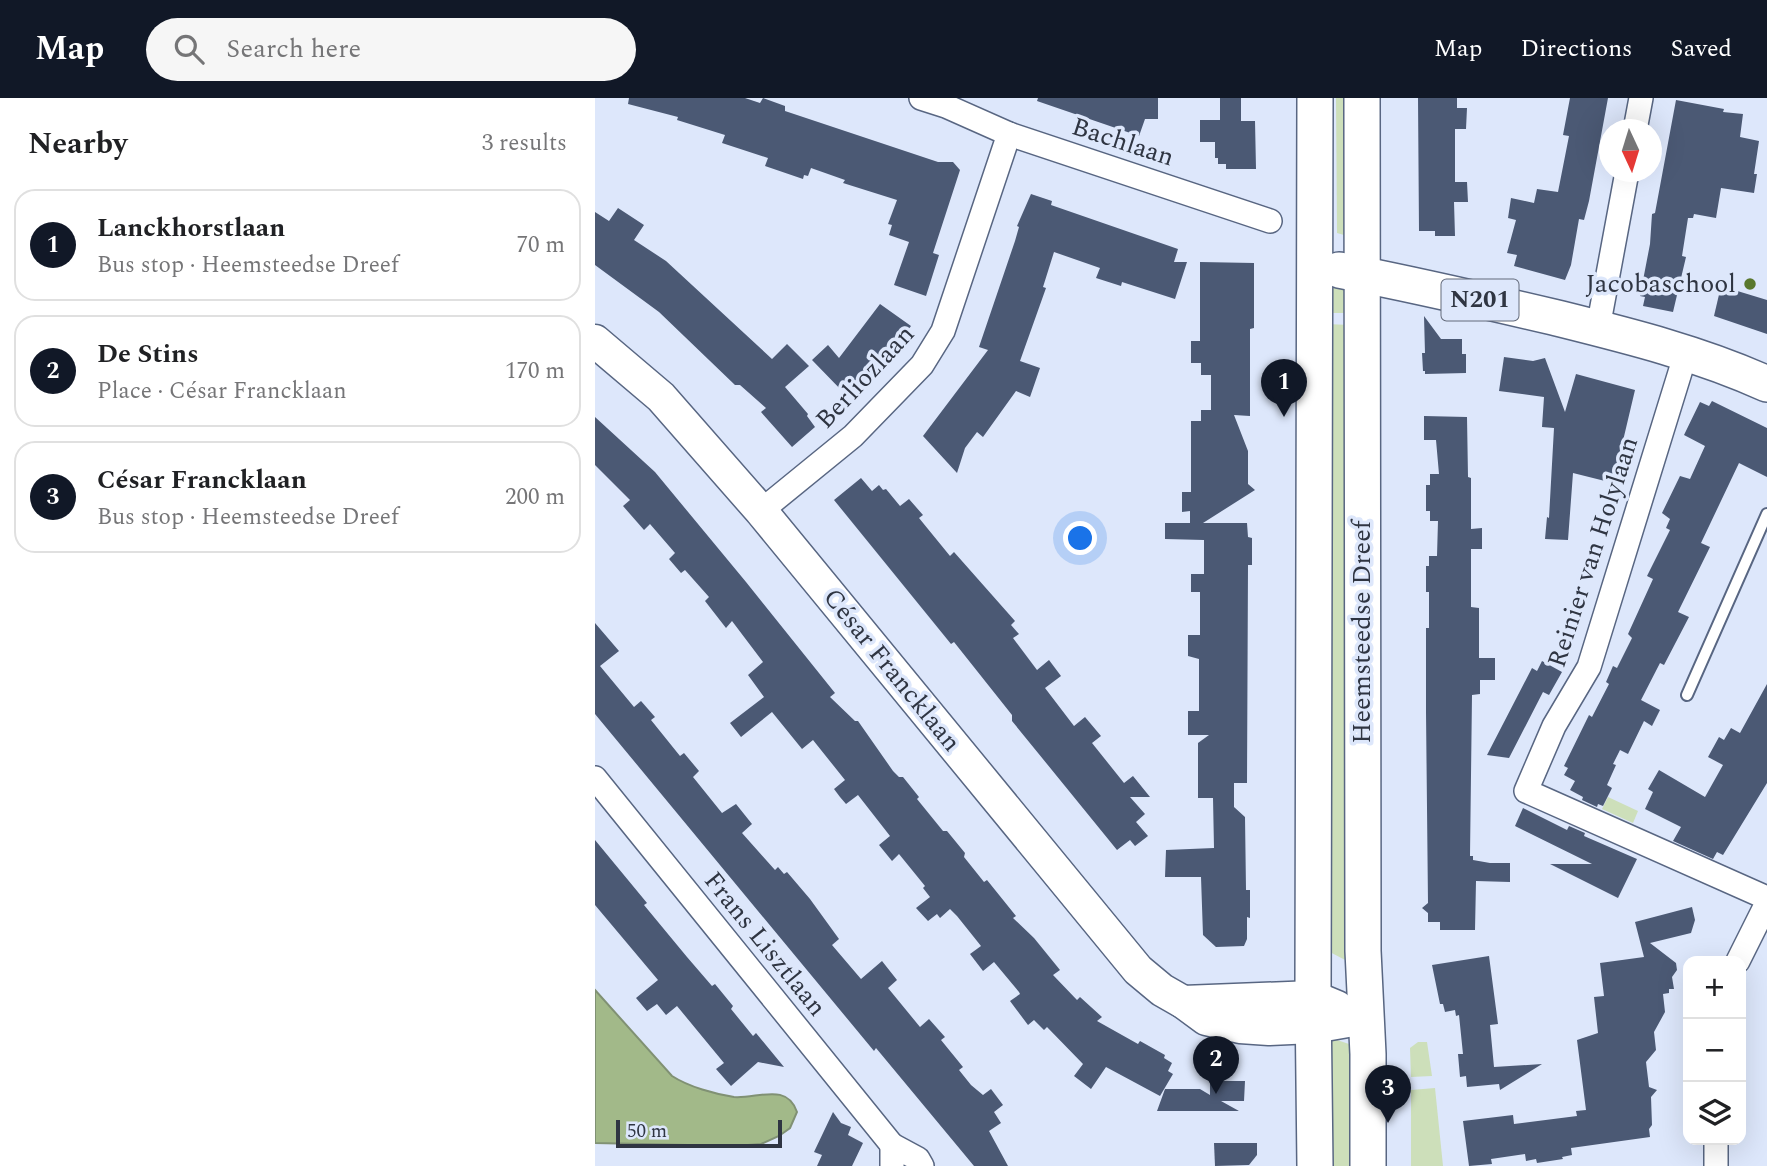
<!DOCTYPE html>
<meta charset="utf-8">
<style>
body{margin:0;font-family:Spectral,serif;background:#f6f6f6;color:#202124}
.controls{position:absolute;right:21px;bottom:21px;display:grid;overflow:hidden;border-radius:14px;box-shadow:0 7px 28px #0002}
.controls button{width:63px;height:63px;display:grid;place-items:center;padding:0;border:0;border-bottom:2px solid #e0e0e0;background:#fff;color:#202124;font:35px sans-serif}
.compass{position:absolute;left:1004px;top:21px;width:63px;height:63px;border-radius:50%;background:#fff;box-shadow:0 7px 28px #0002;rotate:176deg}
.scale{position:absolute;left:21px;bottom:18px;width:166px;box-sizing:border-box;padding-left:7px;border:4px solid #2f3542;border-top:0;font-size:19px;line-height:24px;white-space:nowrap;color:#2f3542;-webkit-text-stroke:5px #dde7fb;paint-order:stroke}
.you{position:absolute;left:486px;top:441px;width:24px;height:24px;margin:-18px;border:5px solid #fff;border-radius:50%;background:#1a73e8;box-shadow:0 0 0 10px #1a73e833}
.badge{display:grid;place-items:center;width:46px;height:46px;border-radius:50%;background:#111827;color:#fff;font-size:23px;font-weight:700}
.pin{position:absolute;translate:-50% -58px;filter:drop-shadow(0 2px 4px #0008)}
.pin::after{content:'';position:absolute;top:37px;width:24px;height:21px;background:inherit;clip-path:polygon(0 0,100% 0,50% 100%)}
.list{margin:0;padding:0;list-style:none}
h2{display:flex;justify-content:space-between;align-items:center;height:91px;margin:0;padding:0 28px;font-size:30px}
h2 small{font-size:23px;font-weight:400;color:#757577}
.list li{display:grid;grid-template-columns:46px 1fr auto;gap:21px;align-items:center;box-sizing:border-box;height:112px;margin:0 14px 14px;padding:0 14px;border:2px solid #e0e0e0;border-radius:21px}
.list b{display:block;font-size:26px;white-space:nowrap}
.list p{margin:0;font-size:23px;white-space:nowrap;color:#757577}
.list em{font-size:23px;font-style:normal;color:#757577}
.icon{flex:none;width:38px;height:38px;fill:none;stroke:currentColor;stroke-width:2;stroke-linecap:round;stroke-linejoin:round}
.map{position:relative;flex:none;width:1172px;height:1068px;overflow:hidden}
header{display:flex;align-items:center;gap:42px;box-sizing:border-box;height:98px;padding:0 35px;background:#111827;color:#fff}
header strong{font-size:33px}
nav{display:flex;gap:38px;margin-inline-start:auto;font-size:24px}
.search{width:490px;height:63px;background:#f6f6f6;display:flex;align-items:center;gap:18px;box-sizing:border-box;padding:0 24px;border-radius:38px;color:#757577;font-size:26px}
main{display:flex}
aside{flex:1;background:#fff}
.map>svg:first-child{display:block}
</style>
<header>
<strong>Map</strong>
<div class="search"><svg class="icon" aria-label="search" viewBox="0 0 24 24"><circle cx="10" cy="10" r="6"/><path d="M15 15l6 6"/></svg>Search here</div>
<nav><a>Map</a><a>Directions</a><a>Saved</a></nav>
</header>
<main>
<aside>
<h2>Nearby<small>3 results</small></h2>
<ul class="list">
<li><span class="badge">1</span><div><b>Lanckhorstlaan</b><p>Bus stop · Heemsteedse Dreef</p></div><em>70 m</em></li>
<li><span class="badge">2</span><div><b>De Stins</b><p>Place · César Francklaan</p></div><em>170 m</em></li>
<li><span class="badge">3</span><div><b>César Francklaan</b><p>Bus stop · Heemsteedse Dreef</p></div><em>200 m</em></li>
</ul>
</aside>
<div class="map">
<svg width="1172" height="1068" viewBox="0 0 1172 1068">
<rect width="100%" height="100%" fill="#dde7fb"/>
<g fill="#cddfba">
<polygon points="741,0 756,0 756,139 742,135"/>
<polygon points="754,186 756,215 730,215 730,187"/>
<polygon points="730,226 756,227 754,864 731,852"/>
<polygon points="1013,699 1043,713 1038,725 1007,711"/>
<polygon points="742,942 754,946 759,1068 735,1068 731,945"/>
<polygon points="823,944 832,944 837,978 816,979 815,950"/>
<polygon points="840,990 848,1068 816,1068 816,992"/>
</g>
<path fill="#a2b989" stroke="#809174" stroke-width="2" d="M0 892 77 978C94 989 120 996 139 999 162 1001 192 984 202 1014L195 1030 184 1038 166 1046 140 1048 0 1045Z"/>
<g fill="#4b5974">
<polygon points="34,0 150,0 165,5 168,0 190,8 190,13 343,64 358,64 365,72 338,155 344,157 331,198 299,187 314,144 294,137 297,127 293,126 302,102 248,85 250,82 216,70 213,78 209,77 208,81 170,68 173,60 127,45 130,37 82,22 83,19 33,6"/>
<polygon points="443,0 563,0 563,21 550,21 544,38 442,3"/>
<polygon points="625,0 646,0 646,23 660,23 661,71 631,71 631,66 623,66 623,60 620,60 620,44 605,44 605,22 625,22"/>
<polygon points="823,0 862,0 862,10 872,10 871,31 860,31 860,84 872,84 873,104 859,104 860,138 840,138 840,133 824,133"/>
<polygon points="975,0 1013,0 994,103 989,122 984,121 976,167 970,182 919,168 922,157 912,155 921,122 913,120 916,100 939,105 942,91 963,94 974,38 968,37"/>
<polygon points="1081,2 1129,11 1128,14 1148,16 1145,39 1164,43 1159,76 1162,76 1159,95 1126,90 1121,120 1099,116 1098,120 1093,120 1087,158 1091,159 1078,214 1048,208 1050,199 1045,198 1055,146 1057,116 1060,115"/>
<polygon points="436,96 457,103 456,107 583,151 579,164 592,164 580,201 527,184 526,188 501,180 505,170 459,154 448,189 451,190 425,263 445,270 435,299 421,293 388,339 382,334 370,350 362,375 328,338 393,252 384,249 420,143 424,129 422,128"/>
<polygon points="23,110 49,127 39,142 71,163 177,261 192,246 214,268 190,289 213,316 212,318 220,329 197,349 166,314 171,310 145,287 140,287 64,214 0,167 0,114 14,123"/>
<polygon points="605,164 659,165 659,230 655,231 655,318 639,317 653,353 653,386 660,392 608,425 652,425 653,439 657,440 657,467 653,467 652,685 639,685 639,709 650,719 651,792 655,792 655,820 652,819 652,841 649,848 621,849 608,837 606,779 570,779 571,752 619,750 618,700 603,700 603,645 614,637 593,637 593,613 604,613 604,561 593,558 593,537 605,537 605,494 596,494 596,476 609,476 609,442 570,441 570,425 595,425 595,413 587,414 587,394 596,394 596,323 606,323 606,312 616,312 616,277 606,277 606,265 596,265 596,243 605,243"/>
<polygon points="1126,188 1172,202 1172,236 1119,218"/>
<polygon points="285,206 316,228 275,283 270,279 251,297 217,262 233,247 244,260"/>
<polygon points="829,218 846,241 867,241 867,256 871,256 871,275 830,276 830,273 828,273 827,255 830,255"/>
<polygon points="909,259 938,263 950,260 970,314 981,276 1040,292 1018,385 978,375 973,442 950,441 952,419 954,420 959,330 947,329 949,299 904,293"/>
<polygon points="1117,303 1172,330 1172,379 1144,365 1106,445 1115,449 1083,514 1094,519 1069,567 1065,565 1046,602 1065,612 1057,628 1049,623 1033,656 1025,652 1018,666 1021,667 1012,687 1017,690 1008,708 1003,706 1002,709 987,702 988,699 975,692 980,683 969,677 973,670 969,668 994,617 997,619 1014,586 1011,584 1018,568 1022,570 1037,540 1033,536 1058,481 1052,478 1075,432 1071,430 1075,421 1067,415 1085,378 1095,381 1110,348 1089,337 1105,304 1114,308"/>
<polygon points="829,318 872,319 873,379 876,380 876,431 887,430 887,451 876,451 876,509 884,510 884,560 900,560 900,582 885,582 885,596 877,597 875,758 878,758 878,762 895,765 915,765 915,784 881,783 880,832 845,832 845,824 833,824 833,815 827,810 833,805 831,614 831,530 834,530 834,494 831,494 831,468 834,468 834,458 842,458 843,423 835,423 835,413 831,413 831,387 835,387 835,376 844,376 841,342 829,342"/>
<polygon points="0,319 60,374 151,484 240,595 235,599 260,623 263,623 298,673 304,679 308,679 324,699 322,701 348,733 352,733 370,755 369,759 389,784 392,782 421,818 418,820 439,840 465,872 458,877 482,902 485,899 507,919 502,923 543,946 545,943 570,957 569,960 577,965 573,973 578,976 565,998 511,969 496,991 479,978 488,966 452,929 449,932 439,922 433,927 415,903 425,896 424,894 399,864 388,873 375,856 386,848 362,818 355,811 345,820 342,816 333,823 321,810 335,799 328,790 330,788 304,756 297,763 284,747 295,738 263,697 251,706 245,699 239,691 250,682 218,642 207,651 177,614 146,639 135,625 169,599 153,577 168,564 137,523 131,530 110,503 114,499 90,472 86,475 74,461 80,455 55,426 49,432 28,408 35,402 0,367"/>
<polygon points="266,380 277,393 284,387 288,392 291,391 305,408 314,401 328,417 324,420 355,458 359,454 420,523 416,527 424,536 418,540 442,572 454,562 466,578 450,590 479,628 490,619 506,638 497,645 529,685 538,678 555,699 535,699 550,716 541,724 553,738 540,748 535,742 522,752 417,623 417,617 359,544 356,546 239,402"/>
<polygon points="0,525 24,553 5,568 39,609 46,603 60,619 56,622 85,658 89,655 104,673 98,679 127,715 141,706 157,726 147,735 180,772 183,769 189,776 192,774 215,801 244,841 237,847 266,881 287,863 302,882 293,890 325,929 334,921 350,939 346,942 368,969 364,972 376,987 388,997 396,991 408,1007 399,1014 406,1025 394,1033 413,1068 379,1068 281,950 279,953 0,616"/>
<polygon points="947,563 967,574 954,597 948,594 914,660 892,657 937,570 942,573"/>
<polygon points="1172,586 1172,685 1128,757 1122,754 1118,761 1078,743 1086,729 1050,711 1058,694 1053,691 1064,672 1110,699 1128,667 1113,659 1124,639 1129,642 1136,630 1145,635"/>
<polygon points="928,710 972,732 974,728 990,735 989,738 1042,761 1023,800 955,766 997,766 920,728"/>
<polygon points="0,742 52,805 49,807 92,859 117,888 120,886 138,908 136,911 158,938 161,935 189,969 163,964 136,988 121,971 129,965 82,908 71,917 62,906 52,913 41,900 63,882 0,807"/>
<polygon points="1097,809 1100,822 1096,835 1055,845 1081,865 1082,872 1077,879 1079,891 1074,891 1074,895 1068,896 1070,914 1059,934 1061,952 1051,964 1054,989 1062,992 1056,999 1057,1027 1054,1031 1055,1039 976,1050 977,1057 967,1059 968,1061 942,1065 941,1061 931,1063 930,1056 896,1061 897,1066 874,1068 868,1023 918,1017 919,1026 982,1018 981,1013 991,1012 982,942 1003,935 999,899 1009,898 1005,865 1049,859 1040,824"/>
<polygon points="894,858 903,926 895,927 899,969 947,966 905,992 904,986 872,989 871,978 865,979 863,956 868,956 864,917 861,918 860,912 850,914 848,906 845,906 837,867"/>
<polygon points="615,983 650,983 649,1003 626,1003 644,1013 562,1013 570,991 605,991 615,997"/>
<polygon points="238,1014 246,1025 256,1029 253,1037 268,1045 257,1068 222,1068 227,1057 219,1054"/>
<polygon points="619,1045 662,1045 662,1057 654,1067 620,1068"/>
</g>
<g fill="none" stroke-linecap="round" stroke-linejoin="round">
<defs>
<polyline id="lane" points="1092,597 1172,416"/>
<g id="street">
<polyline points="326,0 351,8 414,36 675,123"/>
<polyline points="1040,32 1046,0"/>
<polyline points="1003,230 1032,74"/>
<polyline points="1091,255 994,569 959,628 931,693 1172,800"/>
<polyline points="166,413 258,338 327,267 348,233 414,36"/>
<polyline points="0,680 297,1047"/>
<polyline points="1143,863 1172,805"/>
<polyline points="1121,1042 1121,1068"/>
<polyline points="297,1068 297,1047 323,1061 327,1068"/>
</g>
<g id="secondary">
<polyline points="0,243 66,299 166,413 543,872 567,892 588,904 611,921 645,929 674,931 718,929 770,920"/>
<polyline points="588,904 718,899 742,909"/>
</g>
<g id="primary">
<polyline points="720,0 718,899 720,1068"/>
<polyline points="767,0 768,853 773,956 773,1068"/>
<path d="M744 172C816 186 886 202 958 219 1030 237 1104 255 1172 286"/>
</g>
</defs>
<use href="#lane" stroke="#586682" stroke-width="14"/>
<use href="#street" stroke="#586682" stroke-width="26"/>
<use href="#secondary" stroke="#586682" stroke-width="35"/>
<use href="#primary" stroke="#586682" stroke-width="38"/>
<use href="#lane" stroke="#fff" stroke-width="10"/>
<use href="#street" stroke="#fff" stroke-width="23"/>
<use href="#secondary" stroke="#fff" stroke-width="32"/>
<use href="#primary" stroke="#fff" stroke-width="35"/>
</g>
<circle fill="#59782d" stroke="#dde7fb" stroke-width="2.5" cx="1155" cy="186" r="7"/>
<g text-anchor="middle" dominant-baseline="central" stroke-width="7" stroke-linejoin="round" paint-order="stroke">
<rect fill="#dde7fb" stroke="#636a7a" stroke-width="2" x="846.5" y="181.5" width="77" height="41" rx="5"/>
<g font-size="24" font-weight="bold" fill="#2f3542">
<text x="885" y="202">N201</text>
</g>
<g font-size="26" fill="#2f3542" stroke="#dde7fb">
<text transform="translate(528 44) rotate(18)">Bachlaan</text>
<text transform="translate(270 279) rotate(-47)">Berliozlaan</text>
<text transform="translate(998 454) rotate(-72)">Reinier van Holylaan</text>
<text transform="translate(767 534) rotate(-90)">Heemsteedse Dreef</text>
<text transform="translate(297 572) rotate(51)">César Francklaan</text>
<text transform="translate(170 846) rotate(51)">Frans Lisztlaan</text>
</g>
<g font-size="26" fill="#2f3542" stroke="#dde7fb" text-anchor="end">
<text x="1141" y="186">Jacobaschool</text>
</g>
</g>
</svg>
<div class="controls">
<button>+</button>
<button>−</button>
<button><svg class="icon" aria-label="layers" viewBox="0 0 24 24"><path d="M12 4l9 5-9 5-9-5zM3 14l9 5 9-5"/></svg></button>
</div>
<svg class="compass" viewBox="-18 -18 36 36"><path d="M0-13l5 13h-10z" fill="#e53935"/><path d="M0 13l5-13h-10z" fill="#757577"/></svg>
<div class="scale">50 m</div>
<div class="you"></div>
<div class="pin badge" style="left:689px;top:319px">1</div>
<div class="pin badge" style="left:621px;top:996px">2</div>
<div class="pin badge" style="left:793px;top:1025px">3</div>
</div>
</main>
